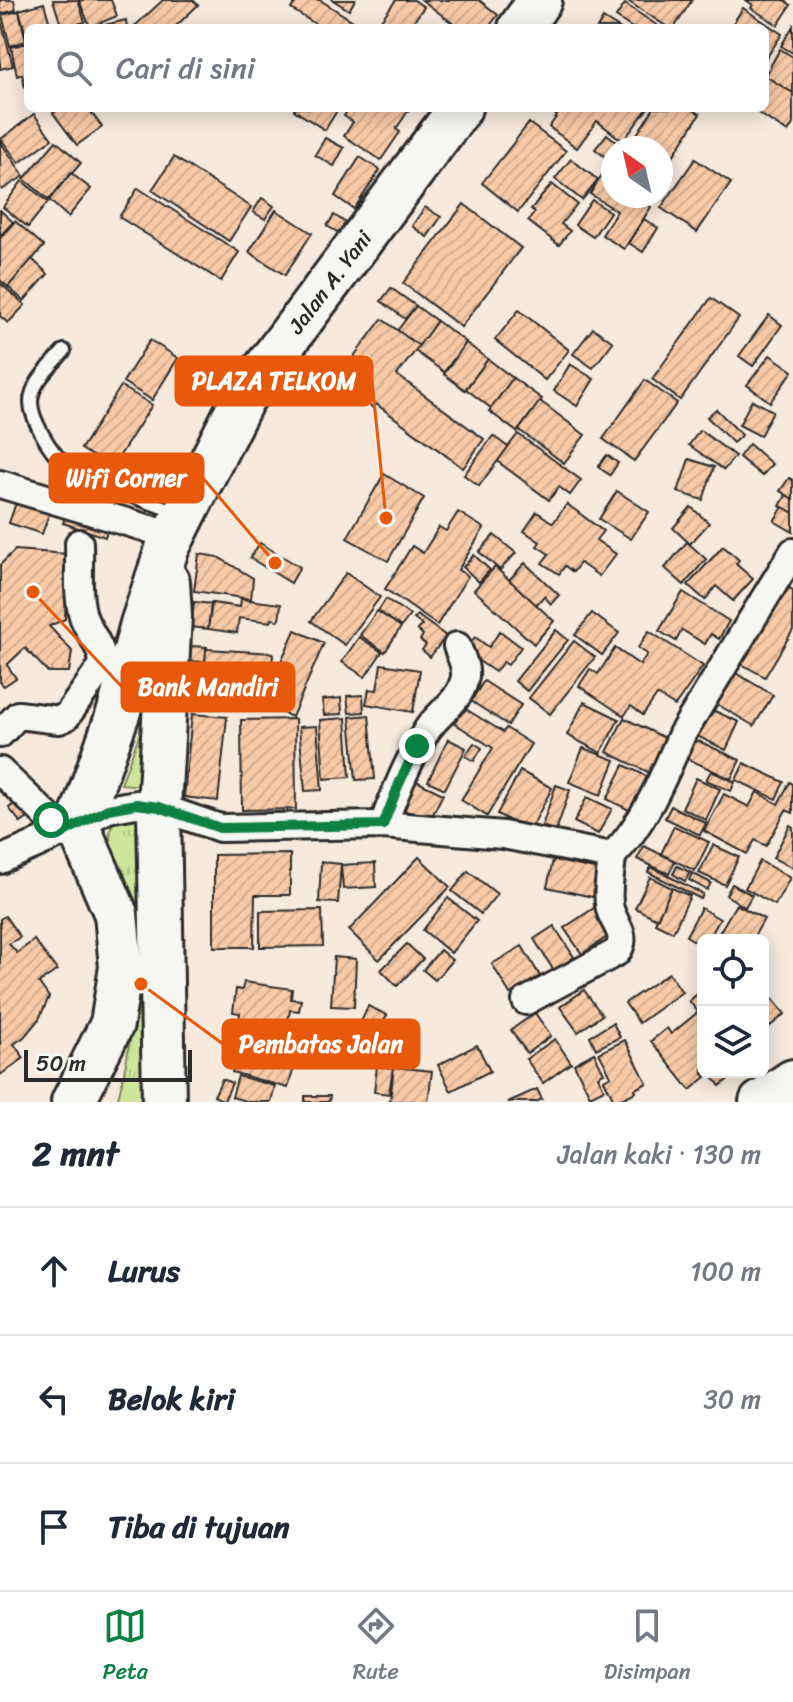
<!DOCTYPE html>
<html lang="id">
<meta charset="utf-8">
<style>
body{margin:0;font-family:Sriracha,sans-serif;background:#f6f6f7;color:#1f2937}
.controls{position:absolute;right:24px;bottom:24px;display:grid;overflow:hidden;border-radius:12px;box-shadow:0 4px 20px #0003}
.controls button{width:72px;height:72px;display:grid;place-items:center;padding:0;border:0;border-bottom:2px solid #e0e1e3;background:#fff;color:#1f2937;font:40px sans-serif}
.compass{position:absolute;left:601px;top:136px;width:72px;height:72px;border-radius:50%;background:#fff;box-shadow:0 4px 20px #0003;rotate:326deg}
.scale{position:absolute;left:24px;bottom:20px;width:168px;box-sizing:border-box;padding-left:8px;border:4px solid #2b2b2b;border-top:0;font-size:22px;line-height:28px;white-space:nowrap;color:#2b2b2b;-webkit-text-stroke:6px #f6f6f2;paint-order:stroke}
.stop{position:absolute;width:24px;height:24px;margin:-18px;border:6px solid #0b8043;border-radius:50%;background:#fff}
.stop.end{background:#0b8043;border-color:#fff;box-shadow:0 2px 8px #0008}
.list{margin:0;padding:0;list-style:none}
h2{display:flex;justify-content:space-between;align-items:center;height:104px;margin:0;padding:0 32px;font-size:34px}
h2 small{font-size:26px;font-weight:400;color:#747a83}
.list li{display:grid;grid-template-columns:52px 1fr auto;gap:24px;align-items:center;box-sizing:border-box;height:128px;padding:0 32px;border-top:2px solid #e0e1e3}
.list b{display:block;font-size:30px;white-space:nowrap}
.list em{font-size:26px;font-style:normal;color:#747a83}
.icon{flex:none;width:44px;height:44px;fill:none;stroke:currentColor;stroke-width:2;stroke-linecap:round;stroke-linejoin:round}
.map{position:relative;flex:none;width:793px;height:1102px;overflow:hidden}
.search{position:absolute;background:#fff;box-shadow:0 4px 20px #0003;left:24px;right:24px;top:24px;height:88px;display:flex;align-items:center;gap:20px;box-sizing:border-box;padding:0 28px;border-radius:12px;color:#747a83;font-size:30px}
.sheet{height:488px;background:#fff}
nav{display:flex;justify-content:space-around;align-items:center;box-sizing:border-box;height:112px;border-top:2px solid #e0e1e3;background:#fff;font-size:22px;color:#747a83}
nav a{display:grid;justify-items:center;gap:4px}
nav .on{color:#0b8043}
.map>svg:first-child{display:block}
</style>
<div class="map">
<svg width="793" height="1102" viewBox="0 0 793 1102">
<defs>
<pattern id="park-tufts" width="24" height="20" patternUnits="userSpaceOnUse" patternTransform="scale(2)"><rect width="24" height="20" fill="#cfe59a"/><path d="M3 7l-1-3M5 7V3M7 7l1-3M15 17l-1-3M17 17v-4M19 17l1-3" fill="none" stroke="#b2c585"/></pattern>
<pattern id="building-hatch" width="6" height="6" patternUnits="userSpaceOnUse" patternTransform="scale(2)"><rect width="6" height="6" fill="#f8caa7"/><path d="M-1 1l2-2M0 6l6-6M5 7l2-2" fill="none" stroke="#d5ae90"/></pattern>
</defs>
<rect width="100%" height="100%" fill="#f7e9dc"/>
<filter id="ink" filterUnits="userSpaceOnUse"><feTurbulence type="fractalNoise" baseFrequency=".0125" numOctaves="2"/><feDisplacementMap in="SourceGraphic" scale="16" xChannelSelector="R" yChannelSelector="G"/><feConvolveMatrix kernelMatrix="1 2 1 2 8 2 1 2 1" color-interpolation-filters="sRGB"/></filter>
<g filter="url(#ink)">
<polygon fill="#cfe59a" stroke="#7d8862" stroke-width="2" points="149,708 145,786 121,784"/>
<path fill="url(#park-tufts)" stroke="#7d8862" stroke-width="2" d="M135 815 144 821 143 1102H117C133 1043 142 966 134 905 131 883 110 855 110 835 110 819 121 816 135 815Z"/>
<g fill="url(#building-hatch)" stroke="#2b2b2b" stroke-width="2">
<polygon points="0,0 14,0 16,10 0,14"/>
<polygon points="53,0 78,0 85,22 62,28"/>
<polygon points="79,0 111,0 117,16 90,27"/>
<polygon points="163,0 193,0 198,5 174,28 137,28 135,26"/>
<polygon points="297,0 320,0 353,21 348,28 322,28 291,9"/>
<polygon points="333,0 355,0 349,10"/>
<polygon points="396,0 414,0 424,7 409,28 375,28"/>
<polygon points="422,0 479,0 498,15 488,28 459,28"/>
<polygon points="630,0 692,0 674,28 669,28 629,2"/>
<polygon points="746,0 784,0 791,5 778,25 751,8 753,5"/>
<polygon points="44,3 51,28 28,28 28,42 19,10"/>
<polygon points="625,4 661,28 632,28 616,17"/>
<polygon points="743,8 782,34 765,60 765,28 730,28"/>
<polygon points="19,11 26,41 10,46 2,15"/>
<polygon points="0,17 13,66 0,69"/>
<polygon points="603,18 619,28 597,28"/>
<polygon points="126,20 127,28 104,28 104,25"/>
<polygon points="793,26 793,53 781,46"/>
<polygon points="28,43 28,88 25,88 22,74 17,76 11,47"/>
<polygon points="780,49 793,57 793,93 765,76"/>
<polygon points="765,76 793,93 793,124 788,132 750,108 765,108"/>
<polygon points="60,108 88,108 102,127 77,145 53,113"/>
<polygon points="296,108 335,108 338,109 325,130 294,110"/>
<polygon points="349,108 410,108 396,129 400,132 381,160 344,136 353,122 344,116"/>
<polygon points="547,108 648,108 623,141 597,121 577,148 549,127 557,116"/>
<polygon points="654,108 690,108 700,114 668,164 661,159 661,148 628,148"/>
<polygon points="34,114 52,139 19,163 1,139"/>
<polygon points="529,123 566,151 518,212 482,183"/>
<polygon points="607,134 618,143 607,158 595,149"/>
<polygon points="325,138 344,148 334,166 315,155"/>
<polygon points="0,141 24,176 2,190 0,187"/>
<polygon points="56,141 81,163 49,200 24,179"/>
<polygon points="174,157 251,207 229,241 152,190"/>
<polygon points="360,157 380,170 354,209 335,196"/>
<polygon points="571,159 598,180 582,200 555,179"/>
<polygon points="695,159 731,183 697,232 661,208"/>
<polygon points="604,172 613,178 613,196 634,196 651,207 624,249 602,235 617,211 590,194"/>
<polygon points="71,173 91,189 68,217 49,200"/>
<polygon points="22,181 48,202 28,227 3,207"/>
<polygon points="552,184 577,204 561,224 570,231 559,245 528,221 535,212 531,209"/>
<polygon points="138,188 239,252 221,281 119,217"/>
<polygon points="262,198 274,206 265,219 253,212"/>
<polygon points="592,200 610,212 593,237 575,225"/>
<polygon points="464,204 521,248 461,327 403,283"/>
<polygon points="425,207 441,217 427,237 412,226"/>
<polygon points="0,210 13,222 0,236"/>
<polygon points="276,210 312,233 285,275 249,252"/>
<polygon points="334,215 346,223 339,233 327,226"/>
<polygon points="644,219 658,228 643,252 629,243"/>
<polygon points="15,221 44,246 8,287 0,280 0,238"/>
<polygon points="32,259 48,274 24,301 8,287"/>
<polygon points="0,283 25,305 8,323 0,316"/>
<polygon points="391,288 416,306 405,319 381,301"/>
<polygon points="711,298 739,318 680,400 652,379"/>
<polygon points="416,306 437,321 419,346 397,331"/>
<polygon points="519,310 569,350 545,380 495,340"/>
<polygon points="769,315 782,325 753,366 739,356"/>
<polygon points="382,319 419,346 397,375 484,439 463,468 376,404 373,408 344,386 362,362 354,356"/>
<polygon points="437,321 466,342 444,372 415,351"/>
<polygon points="593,328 613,342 593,368 573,354"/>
<polygon points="150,340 178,358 152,400 123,382"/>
<polygon points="466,343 488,359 465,390 444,374"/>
<polygon points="770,355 793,371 770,402 747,385"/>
<polygon points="488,359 513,378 491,408 466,389"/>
<polygon points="570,364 594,379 577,406 554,391"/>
<polygon points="513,378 542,399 517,432 489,411"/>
<polygon points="645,380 677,403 634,461 603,439"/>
<polygon points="121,386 152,405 112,468 81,449"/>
<polygon points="752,400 773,411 760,436 739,425"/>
<polygon points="540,401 585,435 564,463 519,430"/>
<polygon points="716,409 742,435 733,443 707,417"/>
<polygon points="700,430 735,456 724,470 689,445"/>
<polygon points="518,434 581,480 570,495 559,487 549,500 497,461"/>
<polygon points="493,436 508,447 479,486 464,475"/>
<polygon points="749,444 772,464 762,476 739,457"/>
<polygon points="607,455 618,463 610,475 598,467"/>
<polygon points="689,459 714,467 703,500 678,492"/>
<polygon points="384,474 424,498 388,561 347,538"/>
<polygon points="70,478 116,494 110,510 65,495"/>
<polygon points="789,478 793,480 793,499 780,491"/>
<polygon points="617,491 649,512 631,539 599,519"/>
<polygon points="19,494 52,506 42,534 9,523"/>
<polygon points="786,495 793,499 793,513 780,506"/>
<polygon points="567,504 603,531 596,540 616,554 599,576 580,563 573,572 565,566 559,574 542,563 549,554 537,546 540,542 524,531 537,512 553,523"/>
<polygon points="69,506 111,520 105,537 63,523"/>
<polygon points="691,507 709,523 690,544 673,528"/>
<polygon points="783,507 793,513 793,532 774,521"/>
<polygon points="458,512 484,528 458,570 468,576 437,625 385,589 412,546 423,553 439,527 446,531"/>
<polygon points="494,535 516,553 500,570 479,552"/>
<polygon points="687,542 706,559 684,585 665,568"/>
<polygon points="260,543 300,567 291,583 250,558"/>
<polygon points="723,546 739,560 736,564 753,579 733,601 716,586 705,600 688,585"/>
<polygon points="15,550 67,554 65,619 49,626 72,651 69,672 48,672 25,648 7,665 16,678 4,686 0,682 0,565"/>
<polygon points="199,554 218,557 253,578 251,599 194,591"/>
<polygon points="474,555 490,570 479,582 463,567"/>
<polygon points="525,563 559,595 551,604 544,596 536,605 509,580"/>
<polygon points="495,567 554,621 534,644 474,590"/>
<polygon points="346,573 380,597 345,645 311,621"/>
<polygon points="782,584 793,590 793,630 765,677 738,662"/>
<polygon points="683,592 729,621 719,639 711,634 705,644 682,630 676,641 659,631"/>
<polygon points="241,599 281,604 279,620 272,619 271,622 239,618 237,633 208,629 212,603 240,607"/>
<polygon points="386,599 410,615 401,627 378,611"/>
<polygon points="194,602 211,604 208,629 191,627"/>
<polygon points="377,611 401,627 385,652 360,635"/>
<polygon points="592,613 619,633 602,655 575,635"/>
<polygon points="417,615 446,636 430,657 422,650 426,645 420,640 423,635 417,630 422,625 414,619"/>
<polygon points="295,630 324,643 292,717 262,704"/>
<polygon points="556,630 568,640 527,691 515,681"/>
<polygon points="500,631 521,647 508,665 503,662 495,672 464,651 475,637 489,647"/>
<polygon points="649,631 703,666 675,706 657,695 643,715 631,706 624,716 579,686 590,669 598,674 615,648 640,665 647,654 638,648"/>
<polygon points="359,637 382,652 365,677 342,662"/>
<polygon points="574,641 595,657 550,714 529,698"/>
<polygon points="190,646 207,647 205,662 189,661"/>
<polygon points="206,649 273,653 272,668 261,667 259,700 203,696"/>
<polygon points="381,664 420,670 413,712 366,704 369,689 377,690"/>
<polygon points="734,672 773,695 754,726 715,703"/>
<polygon points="484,681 521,705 508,725 471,701"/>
<polygon points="363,695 364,712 349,713 347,696"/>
<polygon points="341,698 342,714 324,715 322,700"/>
<polygon points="584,702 619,719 601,753 567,735"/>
<polygon points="464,708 503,732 506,728 531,744 487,816 461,800 493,748 454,723"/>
<polygon points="708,708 739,722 726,750 695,735"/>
<polygon points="192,714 227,717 218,801 184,797"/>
<polygon points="369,715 375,779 356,780 350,717"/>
<polygon points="346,718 350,777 324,779 320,720"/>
<polygon points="624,718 671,741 654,775 607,752"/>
<polygon points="295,719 296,809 242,810 241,720"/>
<polygon points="317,726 322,790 305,791 299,727"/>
<polygon points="448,739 466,748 445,789 428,781"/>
<polygon points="694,739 740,760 731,779 686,758"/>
<polygon points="474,743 482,748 474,761 465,756"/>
<polygon points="583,748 615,760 601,795 569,782"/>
<polygon points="744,763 784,782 776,799 736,780"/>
<polygon points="624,765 650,778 633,812 607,799"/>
<polygon points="520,771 552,788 530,831 497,814"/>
<polygon points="711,771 735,782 731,791 706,780"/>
<polygon points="696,778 720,789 706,820 682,808"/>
<polygon points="412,779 443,794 429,822 398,807"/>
<polygon points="790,782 793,784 793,813 786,810 766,846 755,840 747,854 704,831 724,794 749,807 757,792 778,804"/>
<polygon points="556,785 570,790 556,831 542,826"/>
<polygon points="587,797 612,809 598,834 574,822"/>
<polygon points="21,799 33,814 21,823 9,808"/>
<polygon points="671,806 706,823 700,835 665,818"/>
<polygon points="790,825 793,827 793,868 773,858"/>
<polygon points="674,826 709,842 695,871 661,854"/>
<polygon points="713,845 739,857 725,885 699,873"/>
<polygon points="644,846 675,861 669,874 637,859"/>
<polygon points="290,854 290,895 255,895 254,947 214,947 214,855"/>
<polygon points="419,857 450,887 379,960 349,930"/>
<polygon points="553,860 603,871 597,898 547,887"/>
<polygon points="760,861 790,878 775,905 745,888"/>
<polygon points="321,862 341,864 338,903 319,902"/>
<polygon points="375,863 376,887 343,889 341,865"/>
<polygon points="677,866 690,872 685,881 673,874"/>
<polygon points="651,867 703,894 701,899 648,872"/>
<polygon points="468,871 497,894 481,914 452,891"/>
<polygon points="692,873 711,883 707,890 689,880"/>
<polygon points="650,877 672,888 657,919 635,908"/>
<polygon points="732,884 752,895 745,907 726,895"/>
<polygon points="672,888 690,896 673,932 655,923"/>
<polygon points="448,898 477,921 451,953 423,930"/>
<polygon points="736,904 764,919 752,940 715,940"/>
<polygon points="597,906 614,932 582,954 564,928"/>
<polygon points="701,908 720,919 708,940 703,940 703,946 686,936"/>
<polygon points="322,910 323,946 260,947 260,911"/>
<polygon points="5,916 20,937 9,944 17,953 34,940 57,970 39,983 49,997 39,1019 24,1037 14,1044 24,1058 0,1075 0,919"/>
<polygon points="554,926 574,957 554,971 534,939"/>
<polygon points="407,944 423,959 397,986 381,970"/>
<polygon points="522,946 540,976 510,994 492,964"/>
<polygon points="440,950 452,960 435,980 423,970"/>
<polygon points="334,957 356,959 354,1007 331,1006"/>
<polygon points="669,973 682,992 639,1023 625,1003"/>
<polygon points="244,982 292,989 291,999 301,1000 299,1011 290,1010 287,1027 279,1026 279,1031 261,1029 262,1024 239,1021 240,1013 233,1012 236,989 242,990"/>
<polygon points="763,987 785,1014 763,1032"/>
<polygon points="584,990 602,1015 578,1032 560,1007"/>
<polygon points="702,990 703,1072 706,1072 703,1074 706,1077 690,1090 651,1041 667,1028 671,1034 698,1012 689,1001"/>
<polygon points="368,1006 387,1015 370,1050 352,1042"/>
<polygon points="535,1013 551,1036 527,1053 511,1030"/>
<polygon points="613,1023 620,1037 596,1049 590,1036"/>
<polygon points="243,1034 299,1050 288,1088 232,1072"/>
<polygon points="555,1039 571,1063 543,1083 526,1059"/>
<polygon points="625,1040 647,1083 635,1089 636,1092 615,1102 604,1080 611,1076 599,1053"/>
<polygon points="477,1045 490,1071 451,1091 438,1065"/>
<polygon points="594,1053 604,1073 598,1076 604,1089 590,1096 574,1064"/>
<polygon points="377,1066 393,1068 389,1094 374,1092"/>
<polygon points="394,1067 432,1071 428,1102 390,1101"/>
<polygon points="709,1072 737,1072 720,1086"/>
<polygon points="238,1076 275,1086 271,1102 249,1102 232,1097"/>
<polygon points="222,1079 232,1083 224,1101 214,1096"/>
<polygon points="537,1089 542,1099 536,1102 508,1102"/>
<polygon points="305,1096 330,1096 329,1102 305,1102"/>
</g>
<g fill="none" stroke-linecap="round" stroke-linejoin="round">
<defs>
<path id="service" d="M64 351C52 365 31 383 31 402 31 419 50 451 63 462 83 480 149 502 177 512"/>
<g id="minor">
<polyline points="0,484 173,536"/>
<path d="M0 734 18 715 59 720 66 717 103 665C103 648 90 634 84 619 76 596 80 567 79 543"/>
<polyline points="0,771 64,832"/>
<path d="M383 825C395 792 408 760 427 730 438 713 459 702 464 681 468 669 461 657 457 646"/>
<path d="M0 860 64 832 108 809 136 804 159 807 220 828 383 825 503 835 612 856C645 823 664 776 682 734L793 552"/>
<path d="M526 1001 617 952C629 935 614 925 610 909 606 894 611 872 612 856"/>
</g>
<polyline id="primary" points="760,1102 793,1080"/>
<g id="trunk">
<polyline points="520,28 540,0"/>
<polyline points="73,1102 112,1024 121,967 116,914 78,826 119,711 142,624 167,549 243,398 460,108"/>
<polyline points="164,1102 159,807 170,616 168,582"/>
</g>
</defs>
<use href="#service" stroke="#2b2b2b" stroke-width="18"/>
<use href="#minor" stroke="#2b2b2b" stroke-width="32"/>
<use href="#primary" stroke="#2b2b2b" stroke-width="46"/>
<use href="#trunk" stroke="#2b2b2b" stroke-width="48"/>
<use href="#service" stroke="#f6f6f2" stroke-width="12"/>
<use href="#minor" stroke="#f6f6f2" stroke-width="26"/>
<use href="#primary" stroke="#f6f6f2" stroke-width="40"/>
<use href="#trunk" stroke="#f6f6f2" stroke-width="42"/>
</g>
</g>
<g fill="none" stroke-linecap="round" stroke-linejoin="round" filter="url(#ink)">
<polyline stroke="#0b8043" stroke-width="10" points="51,820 64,832 108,809 136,804 159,807 220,828 383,825 399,784 417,746"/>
</g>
<g text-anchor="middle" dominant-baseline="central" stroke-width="6" stroke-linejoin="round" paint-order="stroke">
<g font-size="22" fill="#2b2b2b" stroke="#f6f6f2">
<text transform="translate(330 282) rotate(-53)">Jalan A. Yani</text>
</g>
</g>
<path fill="none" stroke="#e8590c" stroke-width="3" d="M386 518L372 381M275 563L203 478M33 592L122 687M141 984L223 1044"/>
<g fill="#e8590c" stroke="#f6f6f2" stroke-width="3">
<circle cx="386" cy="518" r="8"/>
<circle cx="275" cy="563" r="8"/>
<circle cx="33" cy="592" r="8"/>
<circle cx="141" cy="984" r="8"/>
</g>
<g fill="#e8590c" stroke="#e8590c" stroke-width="3">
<rect x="176" y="357" width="196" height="48" rx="8"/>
<rect x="50" y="454" width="153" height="48" rx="8"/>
<rect x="122" y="663" width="172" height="48" rx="8"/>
<rect x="223" y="1020" width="196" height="48" rx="8"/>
</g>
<g font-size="24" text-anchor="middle" font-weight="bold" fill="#fff">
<text x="274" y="389">PLAZA TELKOM</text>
<text x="126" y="486">Wifi Corner</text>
<text x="208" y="695">Bank Mandiri</text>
<text x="321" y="1052">Pembatas Jalan</text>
</g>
</svg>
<div class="controls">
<button><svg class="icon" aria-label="locate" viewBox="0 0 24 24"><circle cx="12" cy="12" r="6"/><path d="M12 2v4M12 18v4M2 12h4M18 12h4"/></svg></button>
<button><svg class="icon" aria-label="layers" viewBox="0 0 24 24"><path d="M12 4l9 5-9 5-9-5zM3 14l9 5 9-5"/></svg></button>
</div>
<svg class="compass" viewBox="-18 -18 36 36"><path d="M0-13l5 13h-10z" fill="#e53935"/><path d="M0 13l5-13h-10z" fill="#747a83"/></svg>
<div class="scale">50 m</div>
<div class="stop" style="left:51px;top:820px"></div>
<div class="stop end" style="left:417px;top:746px"></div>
<div class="search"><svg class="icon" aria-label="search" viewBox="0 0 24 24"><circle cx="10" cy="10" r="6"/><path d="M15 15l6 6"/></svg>Cari di sini</div>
</div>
<section class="sheet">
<h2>2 mnt<small>Jalan kaki · 130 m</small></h2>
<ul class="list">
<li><svg class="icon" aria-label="ahead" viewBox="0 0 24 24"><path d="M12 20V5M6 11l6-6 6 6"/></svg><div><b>Lurus</b></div><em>100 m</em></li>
<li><svg class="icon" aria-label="left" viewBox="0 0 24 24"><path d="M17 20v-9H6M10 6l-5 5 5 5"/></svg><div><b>Belok kiri</b></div><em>30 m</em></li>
<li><svg class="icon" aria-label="arrive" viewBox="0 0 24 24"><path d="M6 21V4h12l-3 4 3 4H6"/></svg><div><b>Tiba di tujuan</b></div></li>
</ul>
</section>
<nav>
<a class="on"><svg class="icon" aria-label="map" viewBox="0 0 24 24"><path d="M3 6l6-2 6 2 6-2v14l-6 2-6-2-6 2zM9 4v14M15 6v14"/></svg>Peta</a>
<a><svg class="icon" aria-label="directions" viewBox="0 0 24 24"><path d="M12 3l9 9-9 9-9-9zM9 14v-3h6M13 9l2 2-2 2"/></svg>Rute</a>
<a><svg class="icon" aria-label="saved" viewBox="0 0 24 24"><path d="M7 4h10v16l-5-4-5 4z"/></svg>Disimpan</a>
</nav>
